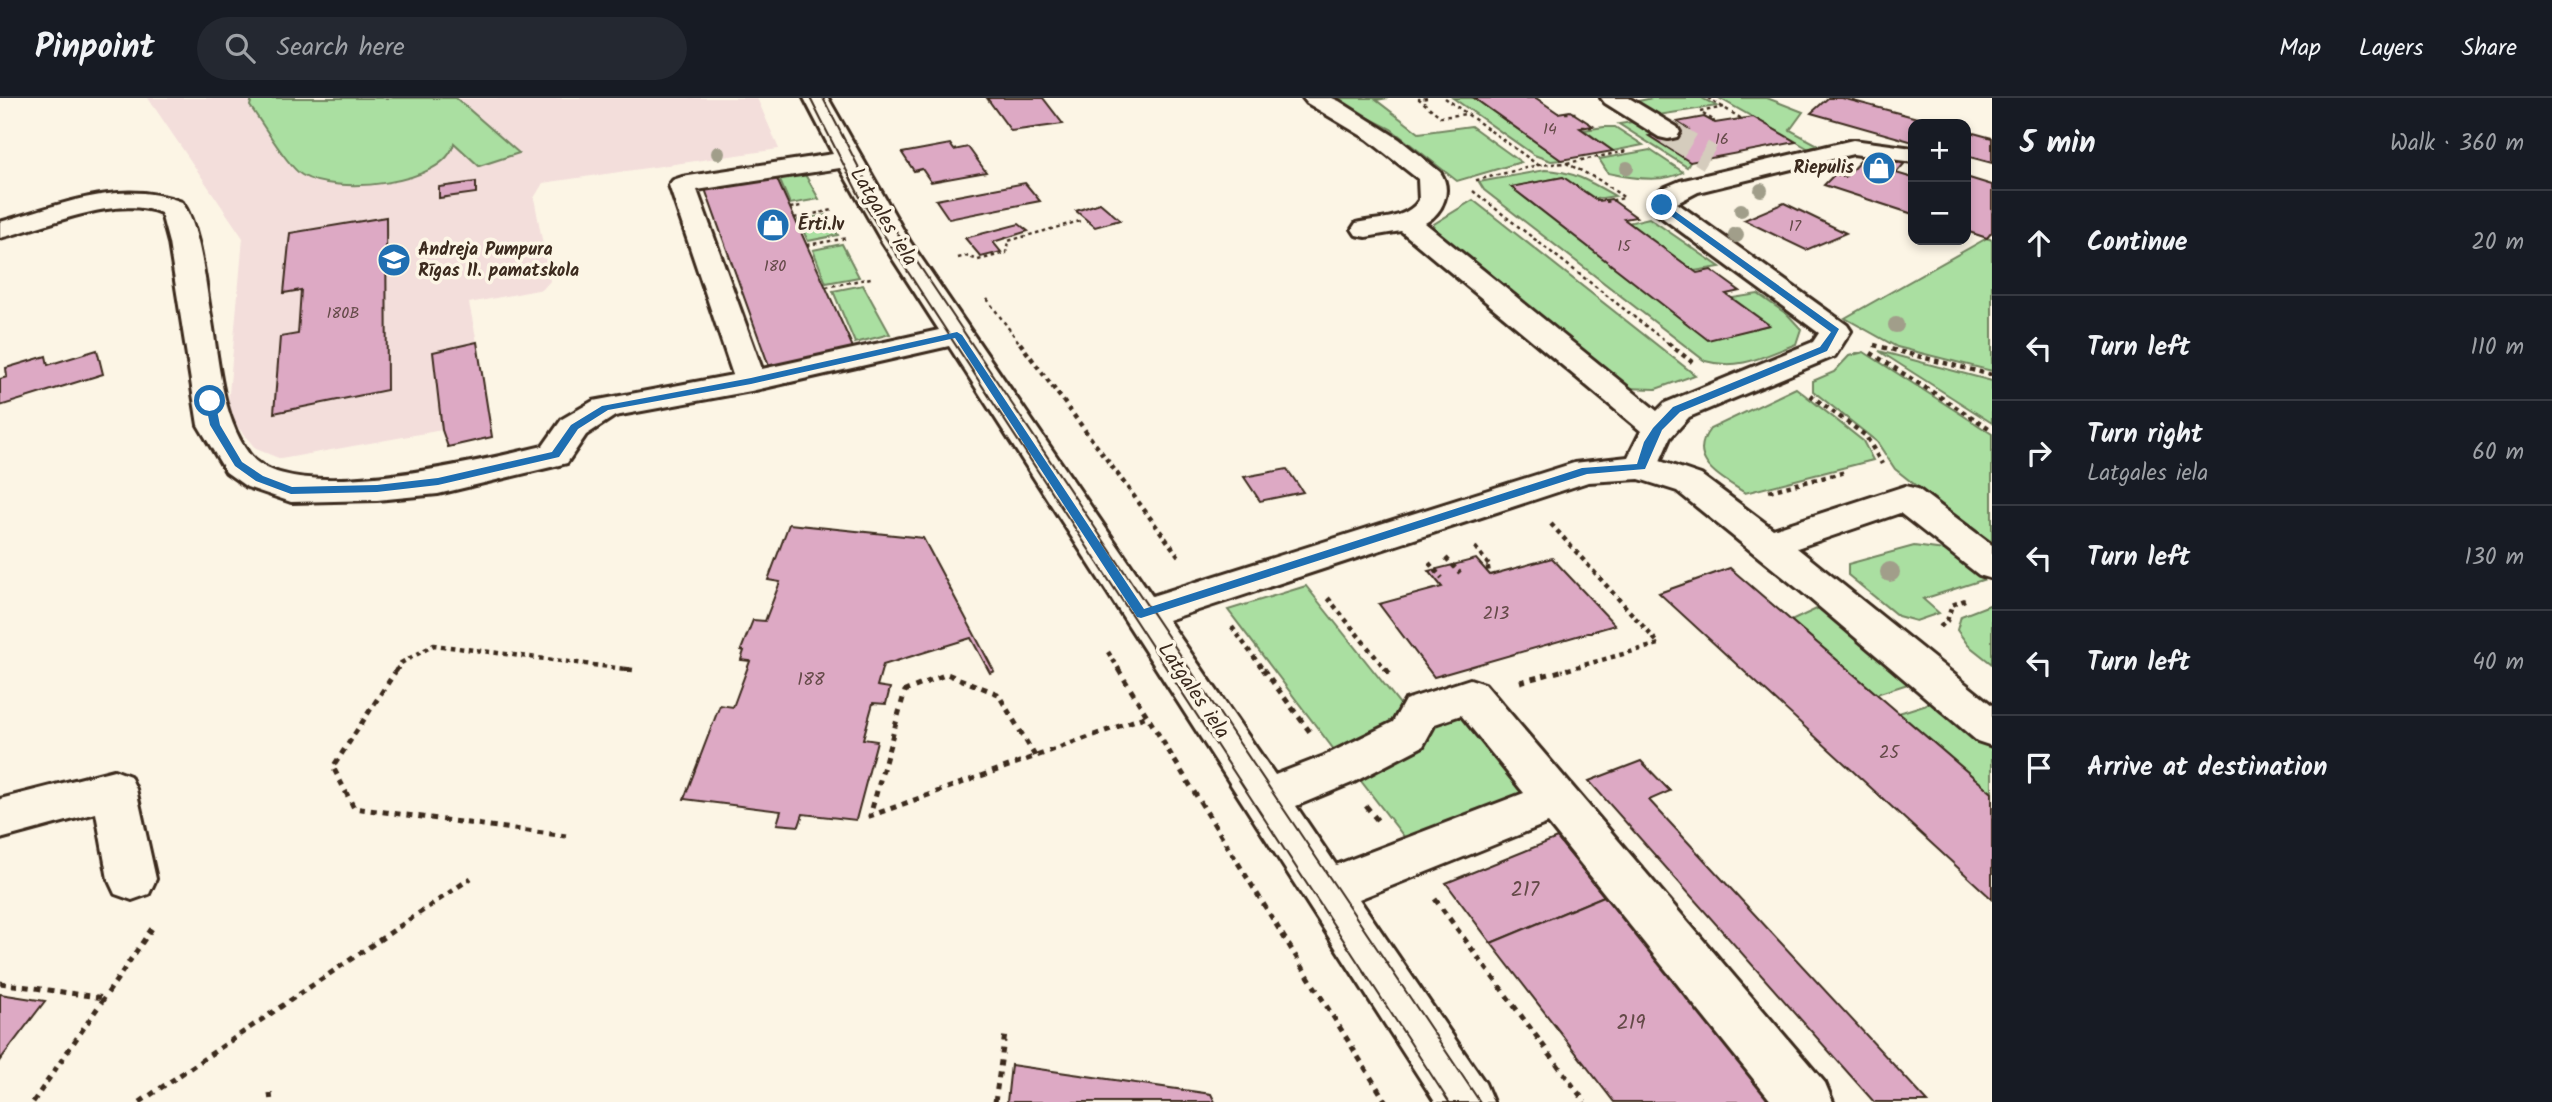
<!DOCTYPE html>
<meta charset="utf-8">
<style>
body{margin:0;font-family:Kalam,sans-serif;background:#242831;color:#f1f3f6}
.controls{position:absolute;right:21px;top:21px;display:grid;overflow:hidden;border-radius:14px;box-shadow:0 4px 10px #0003}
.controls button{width:63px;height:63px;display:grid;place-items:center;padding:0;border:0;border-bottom:2px solid #363941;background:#171b24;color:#f1f3f6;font:35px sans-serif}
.stop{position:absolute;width:21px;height:21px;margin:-16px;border:5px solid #1f6fb2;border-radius:50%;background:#fff}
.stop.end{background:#1f6fb2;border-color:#fff;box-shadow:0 2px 7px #0008}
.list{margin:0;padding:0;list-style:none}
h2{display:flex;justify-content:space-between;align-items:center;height:91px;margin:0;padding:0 28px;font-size:30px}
h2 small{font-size:23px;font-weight:400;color:#9ea1a6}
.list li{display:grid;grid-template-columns:46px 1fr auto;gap:21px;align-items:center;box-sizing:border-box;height:105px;padding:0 28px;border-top:2px solid #363941}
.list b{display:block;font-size:26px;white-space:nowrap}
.list p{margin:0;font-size:23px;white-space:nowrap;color:#9ea1a6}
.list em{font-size:23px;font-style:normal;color:#9ea1a6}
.icon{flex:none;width:38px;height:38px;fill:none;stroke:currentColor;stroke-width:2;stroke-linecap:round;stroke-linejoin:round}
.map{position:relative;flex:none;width:1992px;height:1004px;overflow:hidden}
header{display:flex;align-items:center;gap:42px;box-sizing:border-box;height:98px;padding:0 35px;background:#171b24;border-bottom:2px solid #363941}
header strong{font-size:33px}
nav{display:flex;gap:38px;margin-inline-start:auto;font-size:24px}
.search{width:490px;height:63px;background:#242831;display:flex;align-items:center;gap:18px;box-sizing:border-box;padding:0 24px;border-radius:38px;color:#9ea1a6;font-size:26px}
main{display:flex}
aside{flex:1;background:#171b24}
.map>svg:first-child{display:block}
</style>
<header>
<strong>Pinpoint</strong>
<div class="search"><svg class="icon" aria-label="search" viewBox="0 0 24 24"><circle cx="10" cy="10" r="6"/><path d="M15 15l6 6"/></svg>Search here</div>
<nav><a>Map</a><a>Layers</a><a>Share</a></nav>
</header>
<main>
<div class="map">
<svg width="1992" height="1004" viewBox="0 0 1992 1004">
<rect width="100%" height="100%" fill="#fcf5e5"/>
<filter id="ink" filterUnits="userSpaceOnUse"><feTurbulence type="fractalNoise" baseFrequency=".0143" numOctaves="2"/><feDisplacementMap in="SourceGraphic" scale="14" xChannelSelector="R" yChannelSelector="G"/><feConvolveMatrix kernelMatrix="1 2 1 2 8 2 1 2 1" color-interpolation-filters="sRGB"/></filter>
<g filter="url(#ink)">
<polygon fill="#f3dedb" points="148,0 757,0 779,51 543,85 534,100 550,183 543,191 469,205 477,244 434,254 442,332 281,361 256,351 236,327 228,307 243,140"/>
<g fill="#aadfa1" stroke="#728460" stroke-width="2">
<path d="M252 0H456L519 55 479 68 454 45C445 88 334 97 302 77 288 69 261 23 250 8Z"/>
<polygon points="1329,0 1388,0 1376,2 1419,35 1471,28 1521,64 1457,83 1391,31"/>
<polygon points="1453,0 1474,0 1561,62 1551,63 1534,57"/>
<polygon points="1652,0 1702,0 1717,8 1652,18 1630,5"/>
<polygon points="1719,0 1767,0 1803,14 1790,32 1818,47 1809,51"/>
<polygon points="1632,24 1692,61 1687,69 1619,26"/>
<polygon points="1604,29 1615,29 1643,47 1613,53 1584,32"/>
<path d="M1650 52 1683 74C1664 85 1630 80 1608 75L1599 61Z"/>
<path d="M1545 72C1573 73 1591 84 1615 98L1596 101 1563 79 1512 89 1708 241 1769 227 1732 200 1758 196 1788 217 1801 231 1796 246C1764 258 1740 273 1705 263L1484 92 1479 84Z"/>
<polygon points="803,73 819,101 790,106 778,78"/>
<polygon points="1473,102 1695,277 1656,291 1623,290 1432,132 1434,126"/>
<polygon points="827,117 838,137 808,143 798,122"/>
<polygon points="1649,120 1720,169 1694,173 1628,125"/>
<polygon points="1987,140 1992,142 1992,273 1897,249 1845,220"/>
<polygon points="842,146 859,179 826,185 813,152"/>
<polygon points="863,187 890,236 855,245 833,193"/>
<polygon points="1879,253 1992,283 1992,325"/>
<polygon points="1864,254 1992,336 1992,448 1895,371 1877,344 1813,293 1813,283 1834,274 1849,258"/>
<path d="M1796 290 1863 343 1873 362 1745 395C1721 379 1686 363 1710 331Z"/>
<polygon points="1914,448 1952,453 1989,480 1923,501 1939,515 1916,523 1898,518 1848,477 1848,466"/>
<polygon points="1306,488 1407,615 1335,653 1228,512"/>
<polygon points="1992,506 1992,566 1968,547 1957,532 1961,518"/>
<polygon points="1823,508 1914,584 1877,596 1791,523"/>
<polygon points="1936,603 1992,649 1992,695 1899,615"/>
<polygon points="1465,610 1541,698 1412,749 1354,674 1430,619"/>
</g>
<g fill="#dda9c4" stroke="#3b2a1e" stroke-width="2">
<polygon points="987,0 1043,0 1063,26 1011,33"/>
<polygon points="1474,0 1536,0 1558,15 1570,13 1593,28 1580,30 1613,53 1561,62"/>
<polygon points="1828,0 1842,0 1940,26 1913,26 1913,44 1811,15"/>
<polygon points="1704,19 1715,25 1753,19 1796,44 1690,64 1649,38 1688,31 1677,24"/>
<polygon points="1966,33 1992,40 1992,65 1966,58"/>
<polygon points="950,46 954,52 968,49 986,74 931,84 922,71 914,73 902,55"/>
<polygon points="1868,55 1904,66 1896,75 1913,80 1913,116 1824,87 1835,76 1845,79"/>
<polygon points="776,79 855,254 770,271 705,91"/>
<polygon points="1563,79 1598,103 1611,101 1636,119 1624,121 1697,175 1711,172 1740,193 1726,196 1769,227 1708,242 1511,89"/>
<polygon points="1966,79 1992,87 1992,134 1987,140 1966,133"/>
<polygon points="476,84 476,95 439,100 439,89"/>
<polygon points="1025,85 1040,103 949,121 936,102"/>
<polygon points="1100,105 1120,122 1095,129 1076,113"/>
<polygon points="1784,105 1846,135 1806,152 1744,122"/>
<polygon points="386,119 387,292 274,315 280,239 298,236 301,192 284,195 290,135"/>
<polygon points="1019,126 1028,133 993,144 1001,154 981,159 965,140"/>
<polygon points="477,244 492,339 448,349 442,332 433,254"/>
<polygon points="97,252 103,276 0,308 0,281 7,279 6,270 46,258 48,267"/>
<polygon points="1287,371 1303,394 1260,403 1244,379"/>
<polygon points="789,426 923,440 994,573 990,575 971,540 883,567 877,588 890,590 886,606 873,605 863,641 877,643 856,722 803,716 799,728 777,726 781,713 684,701 720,607 733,609 750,563 741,562 744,553 741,552 753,522 765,523 780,484 768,482"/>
<polygon points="1552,460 1615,527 1434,579 1379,506 1442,489 1429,473 1476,461 1490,477"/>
<polygon points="1730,470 1992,695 1992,801 1659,495"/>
<polygon points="1641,663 1670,693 1649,702 1928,1004 1874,1004 1589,683"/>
<polygon points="1557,740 1604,798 1491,845 1446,785"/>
<polygon points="1604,798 1775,1004 1614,1004 1491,845"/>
<polygon points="0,896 45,903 0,962"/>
<polygon points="1011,967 1211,996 1215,1004 1007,1004"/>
</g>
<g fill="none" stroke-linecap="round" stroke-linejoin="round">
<polyline stroke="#d5ccbd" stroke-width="26" stroke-dasharray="26 13" stroke-linecap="butt" points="1668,34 1710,60"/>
<defs>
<g id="minor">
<path d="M804 0H828L910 144 1152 498 1574 365 1628 359 1641 333 1401 133 1366 139 1356 137 1352 131 1356 125C1377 120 1407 122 1419 102L1418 81 1367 41 1307 5 1303 0H1332L1339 3 1399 41 1440 74C1453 92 1443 115 1425 125L1657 313 1665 305 1813 244 1819 235 1653 113 1649 107 1661 91 1680 83 1853 42 1913 50V64L1853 56 1698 94 1677 105 1847 227 1851 233 1835 258 1689 319 1670 340 1660 363 1701 377 1773 431 1905 388 1918 391 1992 447V481L1979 477 1900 415 1797 450 1992 607V648L1977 643 1802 494 1677 393 1639 381 1588 384 1168 522 1275 677 1324 658 1393 624 1405 602 1470 581 1485 586 1825 985 1833 1004H1772L1548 725 1359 801 1485 985 1493 1004H1435L949 248 751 293 615 318 586 337 567 365 555 368 438 396 377 402 291 404 247 389 226 374 198 327 169 145 161 115C116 96 46 129 0 140V124C61 107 121 80 182 104 201 131 205 186 211 218 219 263 221 318 249 356 289 410 485 362 543 348L562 321 593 303 733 277 669 87 673 82 682 79 833 56ZM840 70 882 144 939 232 762 271 697 92ZM1461 617 1524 695 1336 767 1296 708 1354 684 1423 648 1435 626Z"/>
<polygon points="1601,0 1629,0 1677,29 1680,34 1677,39 1668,41 1659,39 1605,5"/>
<polygon points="114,672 130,678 136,691 156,781 149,796 132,802 115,796 108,781 96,715 0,741 0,701"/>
</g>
</defs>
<use href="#minor" stroke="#3b2a1e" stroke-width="6"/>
<g stroke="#3b2a1e" stroke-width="2.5" stroke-dasharray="3.5 3.5" stroke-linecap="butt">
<polyline points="1427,0 1419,1 1441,19 1466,16"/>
<polyline points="1445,0 1538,67 1473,83"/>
<polyline points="1708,0 1742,21"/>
<polyline points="1700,14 1724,9"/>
<polyline points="1565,15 1578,15"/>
<polyline points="1703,16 1715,23 1712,24"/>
<polyline points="1582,29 1592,29"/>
<polyline points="1567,65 1627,53"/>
<polyline points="1538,67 1566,65 1599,82 1625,100"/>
<polyline points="1473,93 1670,247"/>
<polyline points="1605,104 1624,100"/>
<polyline points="790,110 801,108"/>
<polyline points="794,120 833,112"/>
<polyline points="807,147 848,140"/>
<polyline points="958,160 966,158 978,162 1006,155 1008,143 1080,123"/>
<polyline points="826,189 871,180"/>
<polyline points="987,201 1021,247"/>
</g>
<g stroke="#3b2a1e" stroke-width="4.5" stroke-dasharray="4.5 4.5" stroke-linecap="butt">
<polyline points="1020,245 1180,460"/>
<polyline points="1668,245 1692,264"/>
<polyline points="1874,247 1992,277"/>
<polyline points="1871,255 1992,332"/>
<polyline points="1810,297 1866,338 1882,366"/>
<polyline points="1769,393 1846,374"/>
<polyline points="1551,426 1659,546 1562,573"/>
<polyline points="1475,449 1491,470 1485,471"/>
<polyline points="1446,460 1460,475"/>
<polyline points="1429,465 1442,480"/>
<polyline points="1328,500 1387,573"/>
<polyline points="1232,529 1264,573"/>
<polyline points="1940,529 1947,523 1952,507 1965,502"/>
<polyline points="1108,554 1120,573"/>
<polyline points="396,573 401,565 434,547 633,572"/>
</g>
<g stroke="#3b2a1e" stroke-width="5" stroke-dasharray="6 6" stroke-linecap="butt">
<polyline points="397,571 333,669 354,710 566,738"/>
<polyline points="624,571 633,572"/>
<polyline points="1118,571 1386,1004"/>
<polyline points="1263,571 1310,634"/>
<polyline points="1386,571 1393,580"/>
<polyline points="1520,584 1568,571"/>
<polyline points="1035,658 998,596 947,576 905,593 870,718 1147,618"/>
<polyline points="1366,708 1378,723"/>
<polyline points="1435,801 1585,1004"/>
<polyline points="0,885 104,900"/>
<polyline points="270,995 271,1004"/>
<polyline points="33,1004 155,826"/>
<polyline points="140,1004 471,780"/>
<polyline points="995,1004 1005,936"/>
</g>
<use href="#minor" fill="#fcf5e5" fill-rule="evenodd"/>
<g stroke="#3b2a1e" stroke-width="2">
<polyline points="810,0 863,105 1449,1004"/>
<polyline points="823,0 876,103 1480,1004"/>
</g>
</g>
<g fill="#a19e8a">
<circle cx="718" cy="55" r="7"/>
<circle cx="1627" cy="70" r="7"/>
<circle cx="1761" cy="92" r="7"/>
<circle cx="1741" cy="112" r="7"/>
<circle cx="1736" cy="137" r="8"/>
<circle cx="1896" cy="227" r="8"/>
<circle cx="1890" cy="474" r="10"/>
</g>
</g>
<polygon fill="#1f6fb2" points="1659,106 1665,106 1839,231 1827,253 1680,314 1662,332 1645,371 1587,376 1141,520 1137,519 955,240 751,286 608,312 578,331 559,359 438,387 377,394 291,396 256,383 235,368 210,327 205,303 210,300 215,303 220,327 242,364 263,378 292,389 377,387 438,380 552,354 571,327 602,308 751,280 957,234 962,237 1144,511 1582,370 1637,366 1644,344 1653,330 1673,309 1820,249 1831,234 1659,109"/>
<defs>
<symbol id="shop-disc" viewBox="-11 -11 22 22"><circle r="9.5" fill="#1f6fb2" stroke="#fcf5e5"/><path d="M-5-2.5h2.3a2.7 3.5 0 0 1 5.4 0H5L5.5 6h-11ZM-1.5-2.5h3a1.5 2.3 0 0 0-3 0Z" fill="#fff"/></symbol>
<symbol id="school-disc" viewBox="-11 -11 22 22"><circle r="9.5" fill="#1f6fb2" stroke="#fcf5e5"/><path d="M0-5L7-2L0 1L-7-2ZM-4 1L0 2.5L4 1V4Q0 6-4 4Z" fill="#fff"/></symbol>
</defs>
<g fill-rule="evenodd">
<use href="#shop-disc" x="1860" y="51" width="38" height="38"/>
<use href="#shop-disc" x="754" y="108" width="38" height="38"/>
<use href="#school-disc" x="375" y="143" width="38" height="38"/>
</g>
<g text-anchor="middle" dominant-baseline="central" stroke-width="7" stroke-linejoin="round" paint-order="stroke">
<g font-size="16" fill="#644a48">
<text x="1550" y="31">14</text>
<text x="1722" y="41">16</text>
<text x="1795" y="128">17</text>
<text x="1624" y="148">15</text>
<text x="775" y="168">180</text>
<text x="343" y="215">180B</text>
</g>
<g font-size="18" font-weight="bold" fill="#3b2a1e" stroke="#fcf5e5" text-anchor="start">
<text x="1854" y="70" text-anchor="end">Riepulis</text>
<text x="798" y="127">Ērti.lv</text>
<text x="418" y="152">Andreja Pumpura<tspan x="418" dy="21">Rīgas 11. pamatskola</tspan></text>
</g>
<g font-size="18" fill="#644a48">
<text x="1496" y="516">213</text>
<text x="811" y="582">188</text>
<text x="1889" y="655">25</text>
</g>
<g font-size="21" fill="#3b2a1e" stroke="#fcf5e5">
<text transform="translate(883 119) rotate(59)">Latgales iela</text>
<text transform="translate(1193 593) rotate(56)">Latgales iela</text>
</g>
<g font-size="21" fill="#644a48">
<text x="1525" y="792">217</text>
<text x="1631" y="925">219</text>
</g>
</g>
</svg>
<div class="controls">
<button>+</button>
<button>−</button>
</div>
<div class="stop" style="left:210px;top:303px"></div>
<div class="stop end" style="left:1662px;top:107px"></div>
</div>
<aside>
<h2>5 min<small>Walk · 360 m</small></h2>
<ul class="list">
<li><svg class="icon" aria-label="ahead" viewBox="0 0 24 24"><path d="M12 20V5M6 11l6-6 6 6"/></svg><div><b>Continue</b></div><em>20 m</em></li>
<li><svg class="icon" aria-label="left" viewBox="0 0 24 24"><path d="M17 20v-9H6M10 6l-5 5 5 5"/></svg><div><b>Turn left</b></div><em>110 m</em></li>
<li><svg class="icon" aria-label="right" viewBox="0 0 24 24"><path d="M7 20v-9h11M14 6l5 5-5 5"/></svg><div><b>Turn right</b><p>Latgales iela</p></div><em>60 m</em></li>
<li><svg class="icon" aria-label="left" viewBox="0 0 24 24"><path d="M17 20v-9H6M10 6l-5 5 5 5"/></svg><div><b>Turn left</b></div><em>130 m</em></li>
<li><svg class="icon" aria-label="left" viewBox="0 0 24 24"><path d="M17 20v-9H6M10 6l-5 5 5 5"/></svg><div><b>Turn left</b></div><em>40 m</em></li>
<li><svg class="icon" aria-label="arrive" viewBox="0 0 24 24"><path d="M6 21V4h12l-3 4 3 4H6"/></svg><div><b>Arrive at destination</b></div></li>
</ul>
</aside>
</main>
